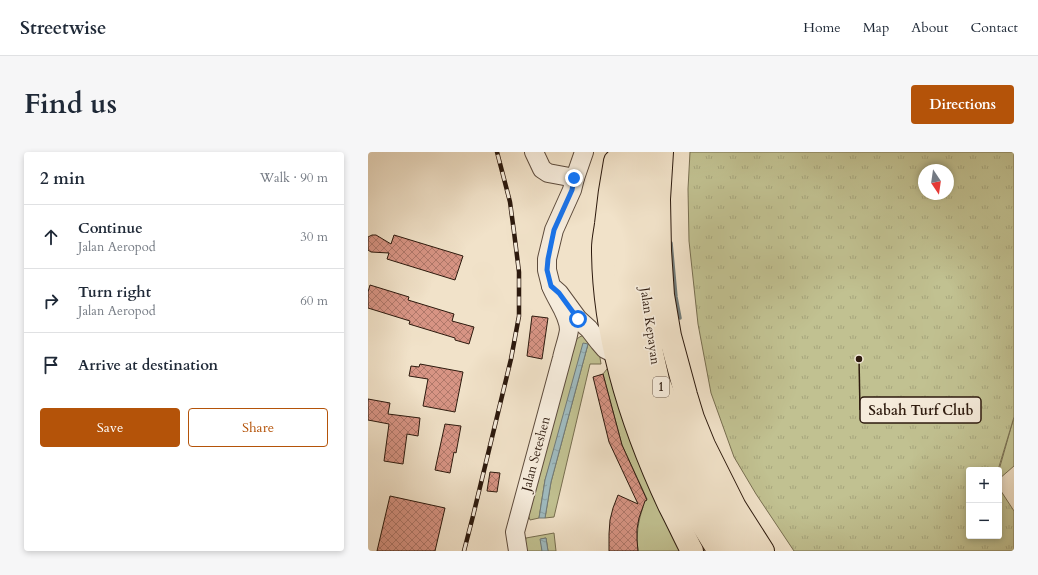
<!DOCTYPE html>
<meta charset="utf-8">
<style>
body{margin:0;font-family:Cardo,serif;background:#f6f6f7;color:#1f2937}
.controls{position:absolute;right:12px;bottom:12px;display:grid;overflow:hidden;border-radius:4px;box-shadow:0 2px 6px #0003}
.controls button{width:36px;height:36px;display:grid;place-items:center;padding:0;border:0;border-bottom:1px solid #e0e1e3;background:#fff;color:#1f2937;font:20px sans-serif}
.compass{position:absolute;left:550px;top:12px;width:36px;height:36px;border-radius:50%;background:#fff;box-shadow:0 2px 6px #0003;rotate:167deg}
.stop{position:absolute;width:12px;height:12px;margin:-9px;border:3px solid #1a73e8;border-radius:50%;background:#fff}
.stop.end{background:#1a73e8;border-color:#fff;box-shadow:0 1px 4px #0008}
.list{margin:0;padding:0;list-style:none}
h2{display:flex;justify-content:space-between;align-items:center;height:52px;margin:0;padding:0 16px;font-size:17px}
h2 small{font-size:13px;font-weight:400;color:#747a83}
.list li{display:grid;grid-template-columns:26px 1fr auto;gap:12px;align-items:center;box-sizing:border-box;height:64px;padding:0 16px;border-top:1px solid #e0e1e3}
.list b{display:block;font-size:15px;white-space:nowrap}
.list p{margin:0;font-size:13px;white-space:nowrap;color:#747a83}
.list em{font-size:13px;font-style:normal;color:#747a83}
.actions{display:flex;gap:8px;padding:12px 16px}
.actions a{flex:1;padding:9px 0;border:1px solid #b45309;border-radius:4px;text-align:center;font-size:14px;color:#b45309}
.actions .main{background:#b45309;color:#fff}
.icon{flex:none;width:22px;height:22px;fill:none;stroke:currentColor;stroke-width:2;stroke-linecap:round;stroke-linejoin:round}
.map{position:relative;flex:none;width:646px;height:399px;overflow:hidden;border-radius:4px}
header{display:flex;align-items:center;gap:24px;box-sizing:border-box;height:56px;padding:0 20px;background:#fff;border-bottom:1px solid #e0e1e3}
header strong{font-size:19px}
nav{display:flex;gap:22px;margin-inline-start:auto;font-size:14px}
.intro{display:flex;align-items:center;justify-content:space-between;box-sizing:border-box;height:96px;padding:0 24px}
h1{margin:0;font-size:28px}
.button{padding:10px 18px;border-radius:4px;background:#b45309;color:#fff;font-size:14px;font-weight:700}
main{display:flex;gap:24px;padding:0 24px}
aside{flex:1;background:#fff;border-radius:4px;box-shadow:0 2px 6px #0003}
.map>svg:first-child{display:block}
</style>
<header>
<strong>Streetwise</strong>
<nav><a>Home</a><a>Map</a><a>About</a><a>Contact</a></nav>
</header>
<div class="intro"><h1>Find us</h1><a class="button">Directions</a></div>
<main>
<aside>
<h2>2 min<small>Walk · 90 m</small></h2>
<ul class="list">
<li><svg class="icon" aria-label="ahead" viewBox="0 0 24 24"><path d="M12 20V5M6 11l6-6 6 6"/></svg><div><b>Continue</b><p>Jalan Aeropod</p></div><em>30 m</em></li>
<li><svg class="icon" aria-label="right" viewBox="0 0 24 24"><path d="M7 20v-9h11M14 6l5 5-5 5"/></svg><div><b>Turn right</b><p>Jalan Aeropod</p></div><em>60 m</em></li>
<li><svg class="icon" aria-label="arrive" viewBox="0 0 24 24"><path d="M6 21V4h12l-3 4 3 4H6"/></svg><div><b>Arrive at destination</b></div></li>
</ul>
<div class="actions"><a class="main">Save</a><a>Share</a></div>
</aside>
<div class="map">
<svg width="646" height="399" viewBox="0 0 646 399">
<defs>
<pattern id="park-tufts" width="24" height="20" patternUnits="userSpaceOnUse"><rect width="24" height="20" fill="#c1c191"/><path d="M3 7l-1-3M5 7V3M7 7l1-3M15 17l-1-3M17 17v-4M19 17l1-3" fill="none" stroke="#a6a57c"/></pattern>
<pattern id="water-ripples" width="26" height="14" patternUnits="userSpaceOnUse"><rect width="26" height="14" fill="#9fbbc0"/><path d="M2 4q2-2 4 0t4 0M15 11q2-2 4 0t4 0" fill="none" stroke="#89a0a4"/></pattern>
<pattern id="building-cross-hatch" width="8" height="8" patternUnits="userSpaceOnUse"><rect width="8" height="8" fill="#d79484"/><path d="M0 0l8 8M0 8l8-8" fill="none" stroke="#af786a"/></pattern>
</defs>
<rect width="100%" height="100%" fill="#f1e2c9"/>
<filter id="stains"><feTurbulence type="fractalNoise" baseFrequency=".005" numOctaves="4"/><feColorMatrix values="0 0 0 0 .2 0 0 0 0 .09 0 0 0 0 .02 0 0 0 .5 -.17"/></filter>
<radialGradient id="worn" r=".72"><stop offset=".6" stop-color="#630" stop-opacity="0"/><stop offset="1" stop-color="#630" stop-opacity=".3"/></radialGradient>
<g fill="#c1c191" stroke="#776e50">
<path d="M223 182 230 193 233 212H222L186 365 177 366 183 330 220 192 177 328 171 366 162 368 159 359 206 191C210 184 215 183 223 182Z"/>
<path d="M243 212 309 394 312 399H270C268 383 270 370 275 355L270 352 279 347 254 293 235 222Z"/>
<polygon points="646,265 646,314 631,327 631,318"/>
<polygon points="186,381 188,399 180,399 178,386 173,387 174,399 159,399 157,391 158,386"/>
</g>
<path fill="url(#park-tufts)" stroke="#776e50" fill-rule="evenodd" d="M322 0H646V265L630 318H601V384H631V336L646 359V399H426L388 342 366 305 343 241 330 172 321 89 320 37ZM556 18H580V42H556Z"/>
<g fill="url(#water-ripples)" stroke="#717b79">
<polygon points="215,191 220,192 183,330 177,366 171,366 177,328"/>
<polygon points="178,386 180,399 174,399 172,387"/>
</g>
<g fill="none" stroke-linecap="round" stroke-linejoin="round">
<polyline stroke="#717b79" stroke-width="3.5" points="303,91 308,145 312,166"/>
</g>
<g fill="url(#building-cross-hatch)" stroke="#2d1a0e">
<polygon points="4,83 8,83 23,92 26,83 95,104 87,128 19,107 21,101 3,100 0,98 0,85"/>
<polygon points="2,133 41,145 40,148 86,162 84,169 106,175 101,192 87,188 87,186 41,172 42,169 0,156 0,140"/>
<polygon points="164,164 180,166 174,207 159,204"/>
<polygon points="52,212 95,220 87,260 55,254 60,227 41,224 43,214 51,215"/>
<polygon points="235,222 254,293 279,348 277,349 271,366 269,377 269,388 270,399 241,399 241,382 242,368 245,356 250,343 270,352 241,290 225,225"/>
<polygon points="0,247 22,251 20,262 52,266 50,284 39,282 35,312 16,309 21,272 0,268"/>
<polygon points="77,272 93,274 88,301 86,300 82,321 67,318"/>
<polygon points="122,320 132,321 129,340 119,339"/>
<polygon points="22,344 77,356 67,399 9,399"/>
</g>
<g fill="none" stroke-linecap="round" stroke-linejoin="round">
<defs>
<g id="minor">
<polyline points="166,0 174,17 180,21 207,26"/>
<polyline points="216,0 207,26 204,38 186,78 179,107 179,118 183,134 191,141 210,167 221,177 231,190 237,197 249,203"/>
<path d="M150 399 147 380 194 206C196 197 200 186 201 178 201 162 188 148 183 134"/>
</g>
<g id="highway">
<path d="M261 0C254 57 254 115 262 172 266 200 274 228 282 254 286 266 289 278 294 289 309 327 328 365 351 399"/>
<polyline points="278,0 274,29 273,88 280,172 284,201 290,228 309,276 325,313 356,376 374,399"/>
<polyline points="294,0 291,47 292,99 295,143 302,184 318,243 325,266 336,293 367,355 395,399"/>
<path d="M247 9C243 30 240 51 238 72 237 80 235 88 235 96 235 184 264 274 301 353 309 368 316 384 324 399"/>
</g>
</defs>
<use href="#minor" stroke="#5e4c3d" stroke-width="20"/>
<use href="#highway" stroke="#2d1a0e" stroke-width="24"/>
<use href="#minor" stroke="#f6ecdc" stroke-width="18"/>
<use href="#highway" stroke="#f1e2c9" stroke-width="22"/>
<defs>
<polyline id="rail" points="96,399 105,364 143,207 151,164 151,120 146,80 142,50 129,0"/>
</defs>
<use href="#rail" stroke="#2d1a0e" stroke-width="4.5"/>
<use href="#rail" stroke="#f6ecdc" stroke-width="3" stroke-dasharray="9" stroke-linecap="butt"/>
</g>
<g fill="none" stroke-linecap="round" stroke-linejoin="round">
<polyline stroke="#1a73e8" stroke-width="5" points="206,26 204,38 186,78 180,107 179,118 183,134 191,141 210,167"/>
</g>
<g text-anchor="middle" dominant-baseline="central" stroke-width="3.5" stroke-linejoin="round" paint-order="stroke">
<rect fill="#f6ecdc" stroke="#69594c" stroke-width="1" x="285" y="225" width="16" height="20" rx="3"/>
<g font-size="12" font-weight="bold" fill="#2d1a0e">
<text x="293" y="235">1</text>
</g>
<g font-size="13" fill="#2d1a0e" stroke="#f6ecdc">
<text transform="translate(282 174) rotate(82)">Jalan Kepayan</text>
<text transform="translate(168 302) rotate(-75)">Jalan Seteshen</text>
</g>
</g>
<path fill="none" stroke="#2d1a0e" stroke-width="1.5" d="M491 207L492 258"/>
<circle fill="#2d1a0e" stroke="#f6ecdc" stroke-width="1.5" cx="491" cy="207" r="4"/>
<rect fill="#f6ecdc" stroke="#2d1a0e" stroke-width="1.5" x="492" y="245" width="121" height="26" rx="4"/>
<g font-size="14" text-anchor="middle" font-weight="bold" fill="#2d1a0e">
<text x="553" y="263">Sabah Turf Club</text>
</g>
<rect width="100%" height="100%" filter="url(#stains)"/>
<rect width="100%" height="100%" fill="url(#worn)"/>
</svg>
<div class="controls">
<button>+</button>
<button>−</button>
</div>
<svg class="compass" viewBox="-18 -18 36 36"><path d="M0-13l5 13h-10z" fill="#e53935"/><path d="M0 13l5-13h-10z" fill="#747a83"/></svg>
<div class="stop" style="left:210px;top:167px"></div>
<div class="stop end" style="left:206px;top:26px"></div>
</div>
</main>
